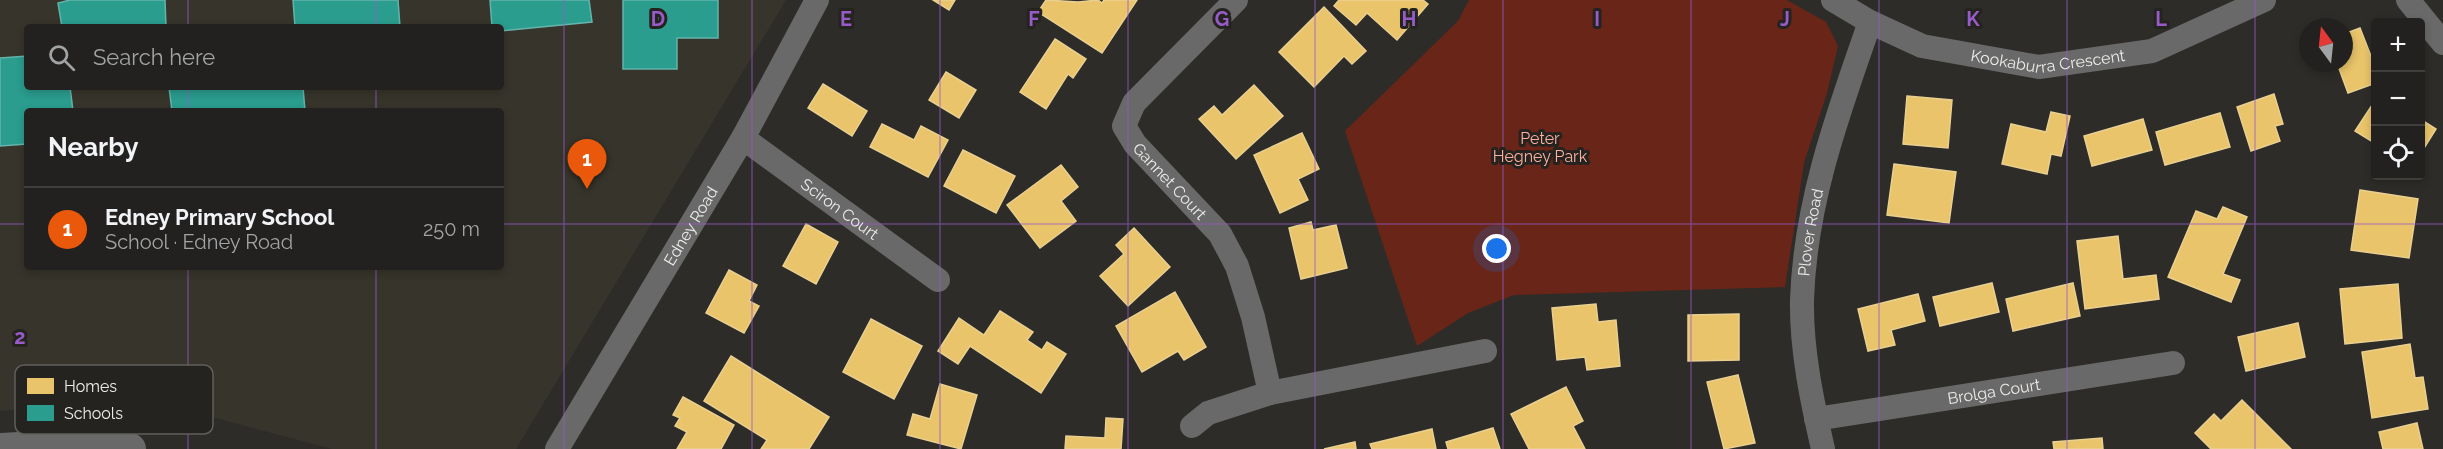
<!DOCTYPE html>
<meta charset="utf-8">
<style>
body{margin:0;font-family:Raleway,sans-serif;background:#2e2e2c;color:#f1f3f6}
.controls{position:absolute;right:18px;top:18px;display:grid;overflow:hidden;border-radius:6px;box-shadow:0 3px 9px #0003}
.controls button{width:54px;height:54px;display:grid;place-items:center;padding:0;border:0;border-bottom:2px solid #3f3e3d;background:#22211f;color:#f1f3f6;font:30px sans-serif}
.compass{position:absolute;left:2299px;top:18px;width:54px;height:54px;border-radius:50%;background:#22211f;box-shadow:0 3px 9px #0003;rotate:345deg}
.you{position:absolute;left:1497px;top:249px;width:21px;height:21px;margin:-15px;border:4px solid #fff;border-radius:50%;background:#1a73e8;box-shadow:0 0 0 9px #1a73e833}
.badge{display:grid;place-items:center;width:39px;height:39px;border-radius:50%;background:#ea580c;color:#fff;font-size:20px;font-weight:700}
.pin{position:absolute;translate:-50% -50px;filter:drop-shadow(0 2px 3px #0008)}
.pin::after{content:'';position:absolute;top:32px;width:21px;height:18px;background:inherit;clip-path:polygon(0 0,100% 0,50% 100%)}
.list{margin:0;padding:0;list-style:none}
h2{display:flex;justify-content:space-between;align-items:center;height:78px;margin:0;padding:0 24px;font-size:26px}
h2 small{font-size:20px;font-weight:400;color:#a2a3a4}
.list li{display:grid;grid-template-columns:39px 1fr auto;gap:18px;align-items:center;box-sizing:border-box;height:84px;padding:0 24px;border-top:2px solid #3f3e3d}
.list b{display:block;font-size:22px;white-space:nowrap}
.list p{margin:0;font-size:20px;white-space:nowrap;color:#a2a3a4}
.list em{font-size:20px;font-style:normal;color:#a2a3a4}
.icon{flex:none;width:33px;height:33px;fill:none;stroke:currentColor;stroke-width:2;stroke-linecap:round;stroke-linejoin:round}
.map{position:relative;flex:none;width:2443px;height:449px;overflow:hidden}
.search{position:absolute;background:#22211f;box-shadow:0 3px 9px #0003;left:24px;top:24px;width:480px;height:66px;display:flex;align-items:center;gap:15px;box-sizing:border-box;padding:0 21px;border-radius:6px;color:#a2a3a4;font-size:22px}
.panel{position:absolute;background:#22211f;box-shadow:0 3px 9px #0003;left:24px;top:108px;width:480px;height:162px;border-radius:6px}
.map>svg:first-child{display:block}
</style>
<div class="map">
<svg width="2443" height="449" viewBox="0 0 2443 449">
<rect width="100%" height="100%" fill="#2d2c29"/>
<path fill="#37342b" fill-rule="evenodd" d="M0 0H786L516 449H332L186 410 40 408 0 411ZM27 27H501V87H27ZM27 111H501V267H27Z"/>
<polygon fill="#692518" points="1469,0 1787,0 1826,22 1838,46 1827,93 1804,163 1785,287 1514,295 1468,313 1417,346 1345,131 1458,21"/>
<g fill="#e9c46a" stroke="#ead090" stroke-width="1.5">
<polygon points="933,0 955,0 949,10"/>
<polygon points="1046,0 1078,2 1098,0 1102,3 1104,0 1137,0 1102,53 1038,12"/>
<polygon points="1339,0 1423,0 1428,4 1397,40 1367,13 1356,25 1334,6"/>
<polygon points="1324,7 1366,51 1352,64 1344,56 1314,87 1279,52"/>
<polygon points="2360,28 2376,69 2376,83 2348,93 2337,63 2344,63 2344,34"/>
<polygon points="1055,39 1086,59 1073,78 1068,74 1046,109 1020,92"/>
<polygon points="946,72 976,90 959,118 929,100"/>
<polygon points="823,84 867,111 852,136 808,108"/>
<polygon points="1254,85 1283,116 1236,159 1199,119 1214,106 1222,115"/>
<polygon points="2274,94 2283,124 2275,126 2280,141 2251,151 2237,107"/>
<polygon points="1907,96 1952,100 1948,148 1903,144"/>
<polygon points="2376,99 2376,144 2355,131"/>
<polygon points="2051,112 2070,116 2061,156 2051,154 2047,174 2002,164 2011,124 2046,132"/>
<polygon points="2220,113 2230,147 2165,165 2156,132"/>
<polygon points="2143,119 2152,150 2092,166 2084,136"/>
<polygon points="2420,119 2436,129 2421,153 2420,152"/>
<polygon points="882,124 914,140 921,126 948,140 928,177 870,147"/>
<polygon points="1302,133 1319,169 1298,179 1308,200 1280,213 1254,155"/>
<polygon points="963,150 1015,176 996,213 944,186"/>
<polygon points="1894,164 1956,172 1949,223 1887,215"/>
<polygon points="1061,165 1078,187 1061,201 1076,221 1040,248 1007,205"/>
<polygon points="2360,190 2418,199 2409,258 2351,250"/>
<polygon points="2223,207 2247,217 2223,274 2240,280 2231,302 2168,277 2196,211 2217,219"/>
<polygon points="1311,222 1313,230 1336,225 1347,268 1301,279 1289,228"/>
<polygon points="806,224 838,242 816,284 783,266"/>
<polygon points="1134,228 1170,267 1128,306 1100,276 1124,254 1116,245"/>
<polygon points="2118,236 2123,279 2156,275 2159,299 2085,309 2077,241"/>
<polygon points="729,270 757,285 749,301 759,306 744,333 706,313"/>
<polygon points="1992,283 1999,312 1940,326 1933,297"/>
<polygon points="2073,283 2080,316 2013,331 2006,299"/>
<polygon points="2398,284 2402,338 2345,344 2340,289"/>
<polygon points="1175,292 1206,347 1184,360 1178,351 1142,372 1116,326"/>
<polygon points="1918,294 1925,321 1891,330 1895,345 1868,351 1858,309"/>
<polygon points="1596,304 1598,322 1616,320 1620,366 1587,370 1585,357 1557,360 1552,308"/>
<polygon points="1000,311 1033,332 1027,340 1042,350 1047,342 1066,354 1041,393 970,346 958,364 938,351 959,318 984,335"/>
<polygon points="1739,314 1739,360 1688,361 1688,315"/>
<polygon points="871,319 922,346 894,399 843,372"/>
<polygon points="2298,323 2305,357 2246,371 2238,337"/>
<polygon points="2410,344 2415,378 2423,377 2428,409 2372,418 2362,352"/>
<polygon points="731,356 829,417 809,449 761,449 767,440 704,401"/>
<polygon points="1738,375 1755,443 1724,449 1707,382"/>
<polygon points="940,384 977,395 961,449 907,435 913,414 930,419"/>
<polygon points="1566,387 1583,421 1573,426 1585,449 1529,449 1511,414"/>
<polygon points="683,397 734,425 721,449 677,449 687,432 675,426 680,418 673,415"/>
<polygon points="2242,400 2291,449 2211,449 2195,433 2214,414 2221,421"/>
<polygon points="1106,418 1123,419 1121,449 1065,449 1066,436 1105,438"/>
<polygon points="2417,423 2423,449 2383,449 2379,432"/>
<polygon points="1493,428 1500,449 1448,449 1446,442"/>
<polygon points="1432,429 1436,449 1372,449 1370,444"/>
<polygon points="2102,438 2103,449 2054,449 2053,442"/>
<polygon points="1355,442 1356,449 1324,449"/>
</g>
<g fill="#2a9d8f" stroke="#64b4aa" stroke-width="1.5">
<polygon points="70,0 165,0 166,27 62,27 58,3"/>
<polygon points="293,0 398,0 400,27 295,27"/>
<polygon points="490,0 589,0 592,22 501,31 501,27 492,27"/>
<polygon points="623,0 718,0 718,38 677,38 677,69 623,69"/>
<polygon points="27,56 27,87 70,87 73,111 27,111 27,144 0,146 0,58"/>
<polygon points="169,87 303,87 305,111 172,111"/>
</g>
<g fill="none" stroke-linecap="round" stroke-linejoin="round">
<g stroke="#6a6969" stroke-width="24">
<path id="s1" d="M1236 0 1134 103 1124 126 1135 144 1220 234 1237 266 1253 317 1270 393"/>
<path id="s2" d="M1833 0 1870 22 1922 46 2039 67 2152 51 2264 0"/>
<polyline points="2408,0 2443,43"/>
<path id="s3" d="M743 138 938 280"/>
<path id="s4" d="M1816 419 2173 363"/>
<polyline points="1192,426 1208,413 1270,393 1485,351"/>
<path id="s5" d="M557 449 743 138 817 0"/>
<path id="s6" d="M1823 449C1812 401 1801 349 1802 300 1805 203 1838 113 1870 22"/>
</g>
<polyline stroke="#6a6969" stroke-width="32" points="2,449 70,445 130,449"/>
</g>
<path fill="none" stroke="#975cc9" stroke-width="1.5" stroke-opacity="0.55" d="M188 0V27M376 0V27M564 0V449M752 0V449M940 0V449M1128 0V449M1315 0V449M1503 0V449M1691 0V449M1879 0V449M2067 0V449M2255 0V449M188 87V111M376 87V111M0 224H27M501 224H2443M188 267V449M376 267V449"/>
<g text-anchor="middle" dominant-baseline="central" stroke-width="6" stroke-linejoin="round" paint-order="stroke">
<g font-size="16" fill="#ecebe8" stroke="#24231f">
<text stroke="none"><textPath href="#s2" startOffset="228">Kookaburra Crescent</textPath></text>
<text stroke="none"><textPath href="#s1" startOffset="242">Gannet Court</textPath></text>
<text stroke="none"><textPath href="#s3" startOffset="120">Sciron Court</textPath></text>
<text stroke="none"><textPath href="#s5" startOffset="260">Edney Road</textPath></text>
<text stroke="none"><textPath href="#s6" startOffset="219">Plover Road</textPath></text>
<text stroke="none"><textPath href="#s4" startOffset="180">Brolga Court</textPath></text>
</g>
<g font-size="16" fill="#fcb0a0" stroke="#24231f">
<text x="1540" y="138">Peter<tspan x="1540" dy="18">Hegney Park</tspan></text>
</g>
</g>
<rect x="15" y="365" width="198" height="69" rx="9" fill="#24231f" stroke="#605f5b" stroke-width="1.5"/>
<rect x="27" y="378" width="27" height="16" fill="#e9c46a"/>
<rect x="27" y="405" width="27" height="16" fill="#2a9d8f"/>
<g font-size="16" fill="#ecebe8">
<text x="64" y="392">Homes</text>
<text x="64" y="419">Schools</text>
</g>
<g font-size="20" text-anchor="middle" font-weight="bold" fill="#975cc9" stroke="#24231f" stroke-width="6" stroke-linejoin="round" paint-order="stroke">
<text x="658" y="26">D</text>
<text x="846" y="26">E</text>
<text x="1034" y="26">F</text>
<text x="1222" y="26">G</text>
<text x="1409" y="26">H</text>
<text x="1597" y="26">I</text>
<text x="1785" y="26">J</text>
<text x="1973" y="26">K</text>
<text x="2161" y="26">L</text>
<text x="20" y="344">2</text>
</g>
</svg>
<div class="controls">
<button>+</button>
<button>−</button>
<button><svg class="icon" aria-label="locate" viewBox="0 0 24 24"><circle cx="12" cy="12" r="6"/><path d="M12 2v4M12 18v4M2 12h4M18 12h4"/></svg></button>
</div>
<svg class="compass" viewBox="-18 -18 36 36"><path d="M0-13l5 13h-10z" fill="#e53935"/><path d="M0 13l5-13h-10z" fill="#a2a3a4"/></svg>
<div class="you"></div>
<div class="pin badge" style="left:587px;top:189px">1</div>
<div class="search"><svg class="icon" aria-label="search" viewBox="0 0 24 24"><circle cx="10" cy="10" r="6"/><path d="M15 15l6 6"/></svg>Search here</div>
<section class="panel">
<h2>Nearby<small></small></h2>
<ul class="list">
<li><span class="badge">1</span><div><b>Edney Primary School</b><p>School · Edney Road</p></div><em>250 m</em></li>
</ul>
</section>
</div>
